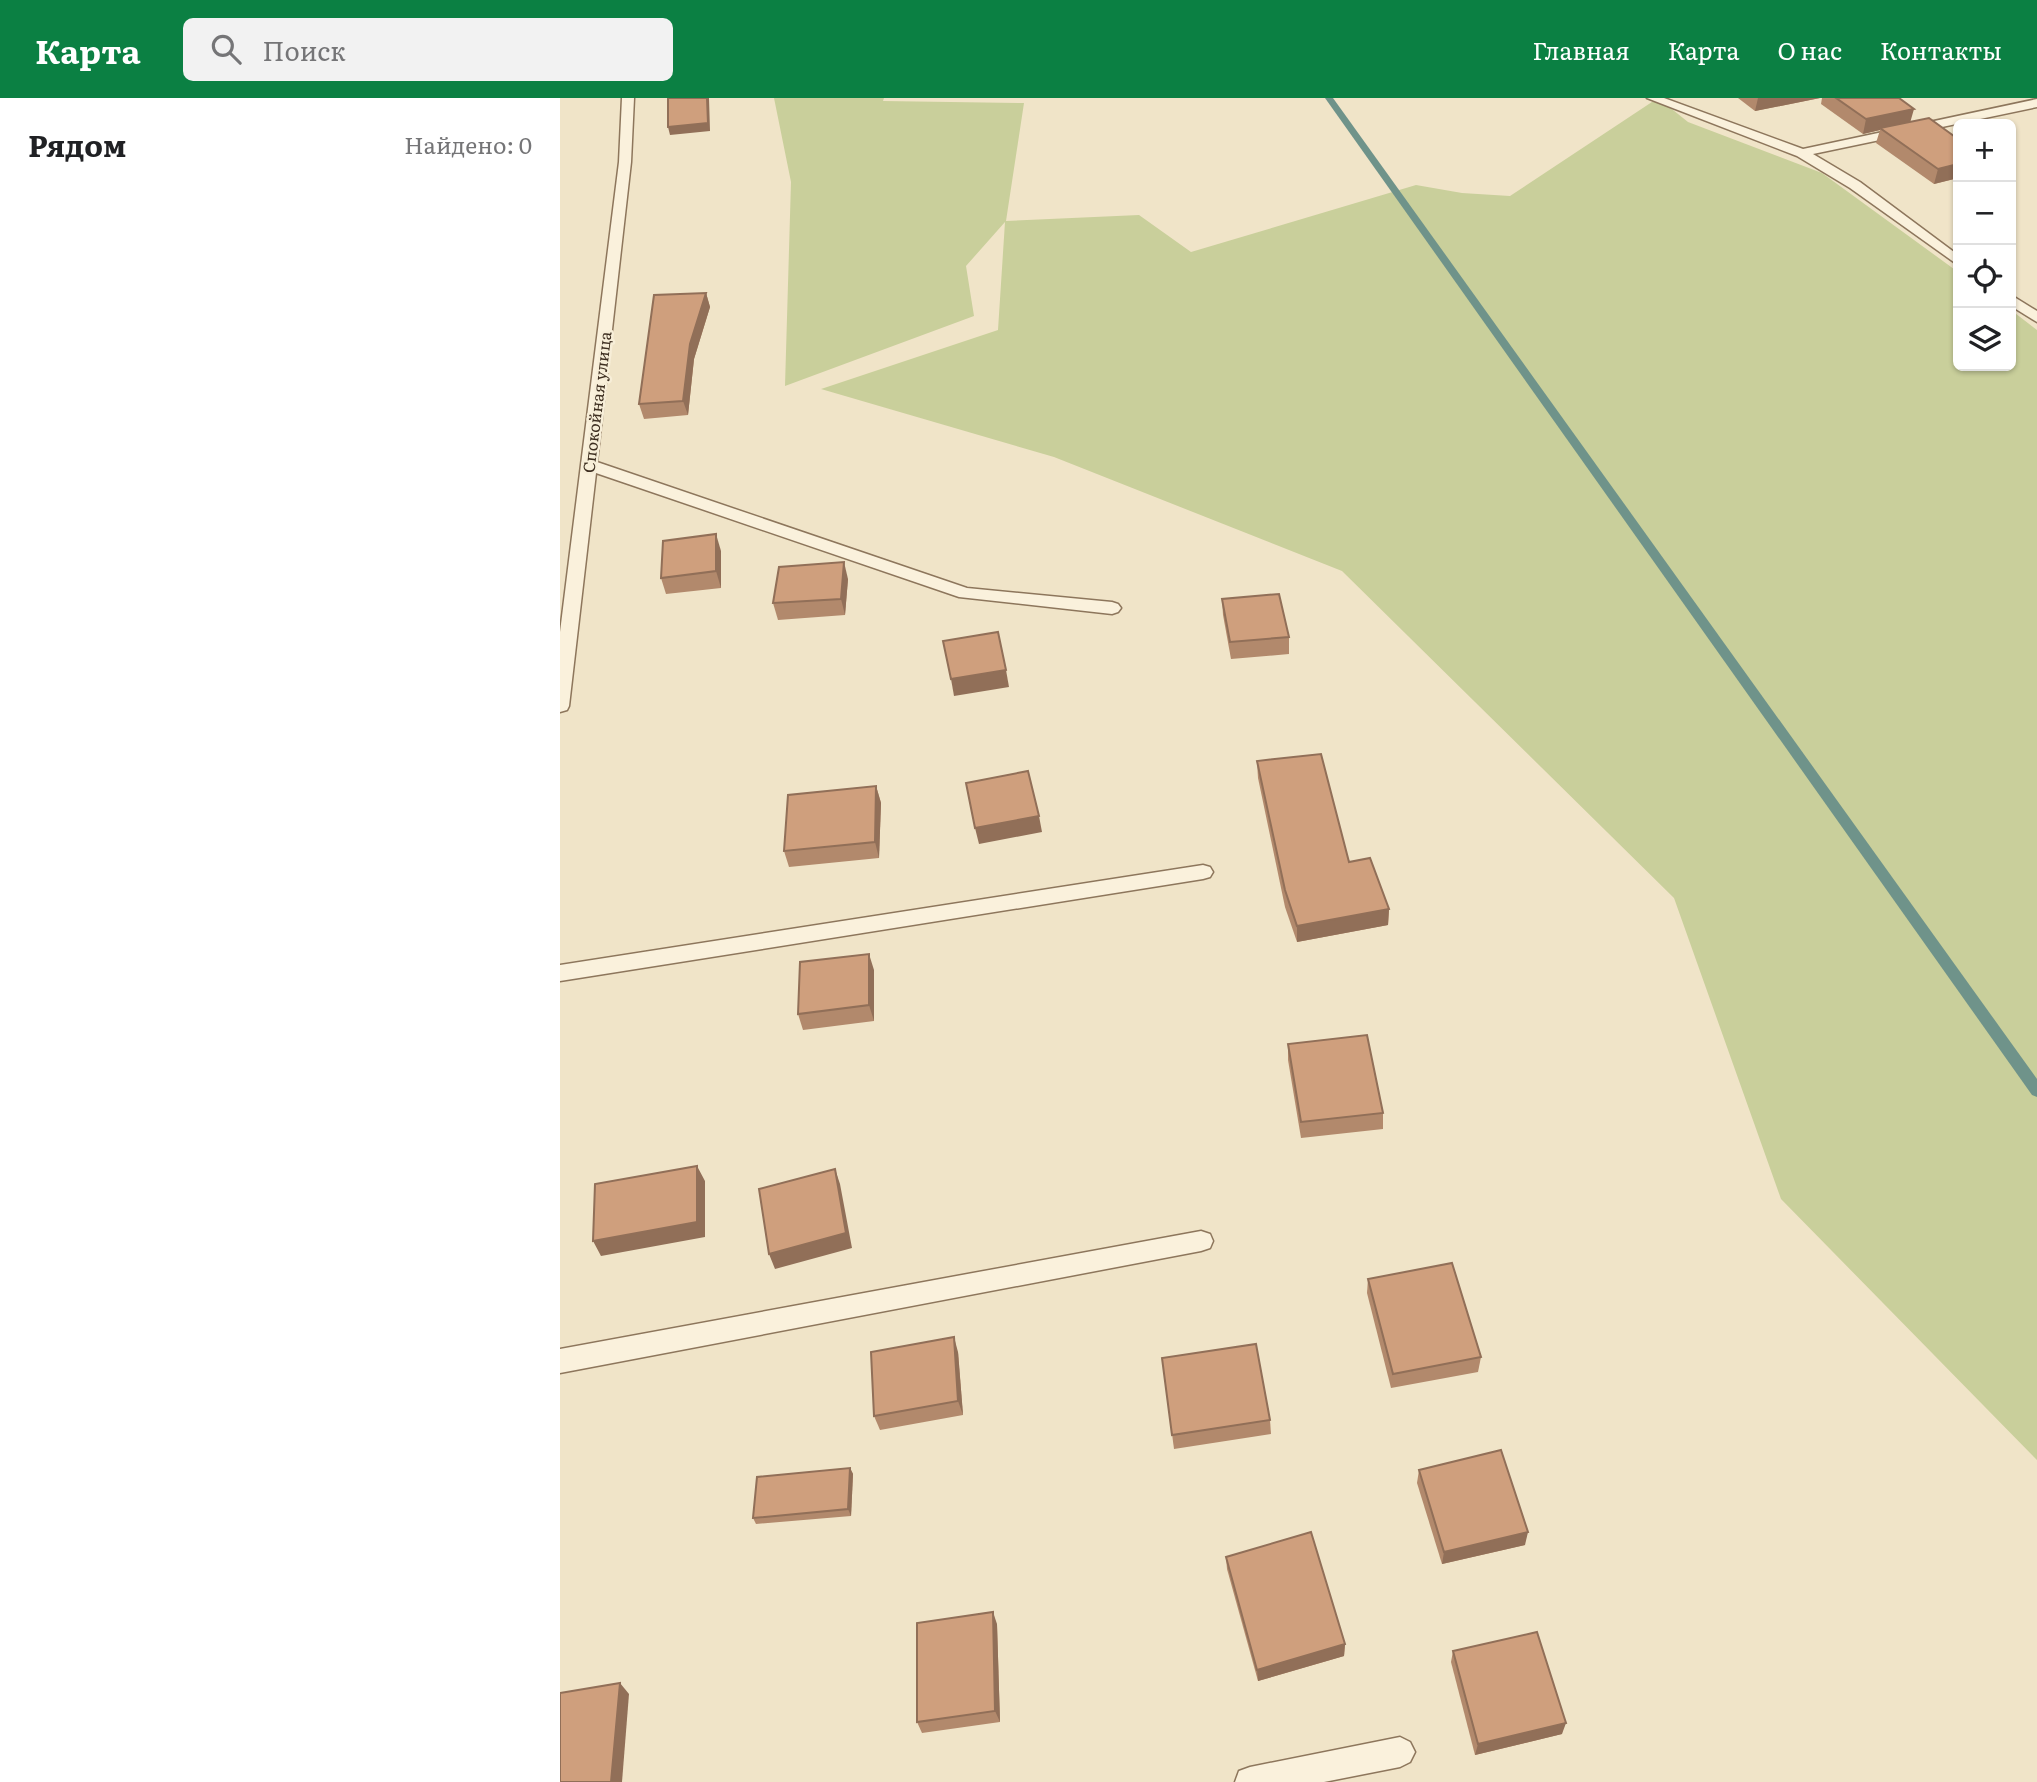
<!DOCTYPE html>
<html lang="ru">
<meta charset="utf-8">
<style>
body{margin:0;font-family:Literata,serif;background:#f2f2f2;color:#202124}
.controls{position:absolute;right:21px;top:21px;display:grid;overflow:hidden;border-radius:10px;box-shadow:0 2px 5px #0004}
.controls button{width:63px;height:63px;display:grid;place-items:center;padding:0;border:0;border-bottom:2px solid #e0e0e0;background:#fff;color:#202124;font:35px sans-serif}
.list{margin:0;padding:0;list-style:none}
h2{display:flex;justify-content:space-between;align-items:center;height:91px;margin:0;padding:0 28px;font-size:30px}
h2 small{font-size:23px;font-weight:400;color:#757577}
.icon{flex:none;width:38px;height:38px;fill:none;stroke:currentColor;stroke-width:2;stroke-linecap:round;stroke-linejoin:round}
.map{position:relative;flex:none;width:1477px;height:1684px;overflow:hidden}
header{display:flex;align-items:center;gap:42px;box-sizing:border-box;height:98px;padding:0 35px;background:#0b8043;color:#fff}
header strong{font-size:33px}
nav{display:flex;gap:38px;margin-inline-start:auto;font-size:24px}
.search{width:490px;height:63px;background:#f2f2f2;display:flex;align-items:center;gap:18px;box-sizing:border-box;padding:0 24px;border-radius:10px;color:#757577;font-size:26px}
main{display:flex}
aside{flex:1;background:#fff}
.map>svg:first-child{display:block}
</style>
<header>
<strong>Карта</strong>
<div class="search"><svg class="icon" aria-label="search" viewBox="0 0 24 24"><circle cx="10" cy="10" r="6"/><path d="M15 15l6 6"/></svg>Поиск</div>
<nav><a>Главная</a><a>Карта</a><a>О нас</a><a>Контакты</a></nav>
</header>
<main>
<aside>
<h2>Рядом<small>Найдено: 0</small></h2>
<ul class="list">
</ul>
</aside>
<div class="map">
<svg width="1477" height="1684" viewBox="0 0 1477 1684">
<rect width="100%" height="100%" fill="#f0e4c8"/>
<polygon fill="#c9cf9b" points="214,0 324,0 323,3 464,5 446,123 579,117 631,154 856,87 902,95 950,98 1098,0 1128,24 1262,75 1398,174 1398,268 1451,268 1451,212 1477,232 1477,1362 1221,1101 1114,800 782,473 494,359 261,291 438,232 445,124 406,168 414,218 225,288 231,84"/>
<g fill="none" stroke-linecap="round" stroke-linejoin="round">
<polygon fill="#6f938a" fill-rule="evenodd" points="765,0 773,0 1477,981 1477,999 1472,997"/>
<defs>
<g id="lane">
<polygon points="62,0 74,0 71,64 37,364 407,490 552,504 558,506 561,510 558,514 552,516 399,499 36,375 9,608 7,612 0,614 0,534 59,64"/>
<polygon points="1087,0 1104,0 1243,51 1477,1 1477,9 1253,56 1300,84 1398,157 1398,167 1290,90 1237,58"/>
<polygon points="1451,197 1477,213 1477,224 1451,208"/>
<polygon points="643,767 650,769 653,774 650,779 643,781 0,883 0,867"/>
<polygon points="641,1133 650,1136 653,1143 650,1150 641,1153 0,1275 0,1251"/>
<polygon points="840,1639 850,1644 855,1654 850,1664 840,1669 764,1684 675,1684 679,1673 690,1669"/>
</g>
</defs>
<use href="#lane" stroke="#8d765c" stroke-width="3"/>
<use href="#lane" fill="#faf1dc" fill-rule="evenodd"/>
</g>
<g fill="#b2896c">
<polygon points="1178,0 1260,0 1195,13"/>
<polygon points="1262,0 1339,0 1351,24 1398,41 1398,80 1374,86 1316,45 1320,32 1303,36 1261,6"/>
<polygon points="146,195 150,209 134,261 128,317 84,321 79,306"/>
<polygon points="161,453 161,490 106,496 101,480"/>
<polygon points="288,481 285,517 218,522 213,505"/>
<polygon points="662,501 729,539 729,556 671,561 663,517"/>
<polygon points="697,663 789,764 829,811 828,827 737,844 725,809 698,680"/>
<polygon points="316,688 321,705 319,760 229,769 224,753"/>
<polygon points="314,872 314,923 243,932 238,916"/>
<polygon points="728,946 823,1015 823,1031 741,1040 728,962"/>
<polygon points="808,1181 921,1259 918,1274 831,1290 807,1195"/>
<polygon points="398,1254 403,1317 320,1332 314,1318"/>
<polygon points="602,1260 710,1322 711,1336 614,1351"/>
<polygon points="290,1370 293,1376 291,1418 196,1426 193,1420"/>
<polygon points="859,1372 965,1447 882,1466 857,1385"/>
<polygon points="666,1459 785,1546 784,1558 698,1583 667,1471"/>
<polygon points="437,1526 440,1624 362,1635 357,1624"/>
<polygon points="893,1553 1002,1636 915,1657 891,1564"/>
</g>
<g fill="#916f58">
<polygon points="147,0 149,0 150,33 110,37 108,29"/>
<polygon points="1198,0 1260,0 1195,13"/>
<polygon points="1354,11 1350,25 1320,30 1320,32 1303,36 1306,21"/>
<polygon points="1398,66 1398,80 1374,86 1378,71"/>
<polygon points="146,195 150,209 134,261 128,317 123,303 130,246"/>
<polygon points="156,436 161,453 161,490 156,473"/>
<polygon points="284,464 288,481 285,517 281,501"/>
<polygon points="446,572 449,589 394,598 391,581"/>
<polygon points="316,688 321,705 319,760 315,744"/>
<polygon points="479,718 482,734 419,746 415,730"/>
<polygon points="829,811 828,827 737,844 737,828"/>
<polygon points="309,856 314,872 314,923 309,907"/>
<polygon points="137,1068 145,1083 145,1139 41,1158 33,1143"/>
<polygon points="275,1071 280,1086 292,1150 215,1171 209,1156"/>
<polygon points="394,1239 398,1254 403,1317 398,1303"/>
<polygon points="290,1370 293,1376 291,1418 288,1411"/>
<polygon points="968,1434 965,1447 882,1466 884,1454"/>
<polygon points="433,1514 437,1526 440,1624 435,1613"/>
<polygon points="785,1546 784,1558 698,1583 697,1572"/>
<polygon points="60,1585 69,1596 62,1684 51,1684"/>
<polygon points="1006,1625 1002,1636 915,1657 918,1646"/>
</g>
<g fill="#cf9f7d" stroke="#916f58" stroke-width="2">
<polygon points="108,0 147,0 148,25 108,29"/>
<polygon points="1276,0 1339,0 1354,11 1306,21"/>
<polygon points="1369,20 1398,41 1398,66 1378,71 1320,30"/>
<polygon points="146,195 130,246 123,303 79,306 94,197"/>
<polygon points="156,436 156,473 101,480 103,443"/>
<polygon points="284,464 281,501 213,505 219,469"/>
<polygon points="719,496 729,539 670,544 662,501"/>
<polygon points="438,534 446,572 391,581 383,543"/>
<polygon points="761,656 789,764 810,760 829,811 737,828 725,792 697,663"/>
<polygon points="468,673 479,718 415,730 406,685"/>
<polygon points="316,688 315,744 224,753 228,697"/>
<polygon points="309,856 309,907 238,916 240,864"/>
<polygon points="807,937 823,1015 741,1024 728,946"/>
<polygon points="137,1068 137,1124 33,1143 35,1086"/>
<polygon points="275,1071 286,1135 209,1156 199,1091"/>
<polygon points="892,1165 921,1259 833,1276 808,1181"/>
<polygon points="394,1239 398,1303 314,1318 311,1254"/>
<polygon points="696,1246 710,1322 612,1337 602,1260"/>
<polygon points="941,1352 968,1434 884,1454 859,1372"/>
<polygon points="290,1370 288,1411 193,1420 197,1379"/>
<polygon points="751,1434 785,1546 697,1572 666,1459"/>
<polygon points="433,1514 435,1613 357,1624 357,1525"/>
<polygon points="977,1534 1006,1625 918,1646 893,1553"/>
<polygon points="60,1585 51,1684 0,1684 0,1595"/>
</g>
<g text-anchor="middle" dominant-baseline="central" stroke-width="5" stroke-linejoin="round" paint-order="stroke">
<g font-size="16" fill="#3d2e20" stroke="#f7eed8">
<text transform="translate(36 304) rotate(-83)">Спокойная улица</text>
</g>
</g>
</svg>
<div class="controls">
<button>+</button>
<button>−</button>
<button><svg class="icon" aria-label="locate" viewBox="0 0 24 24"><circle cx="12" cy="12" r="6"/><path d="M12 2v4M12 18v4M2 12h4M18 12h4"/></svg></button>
<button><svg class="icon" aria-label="layers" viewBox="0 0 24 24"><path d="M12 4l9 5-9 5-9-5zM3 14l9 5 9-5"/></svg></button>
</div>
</div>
</main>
